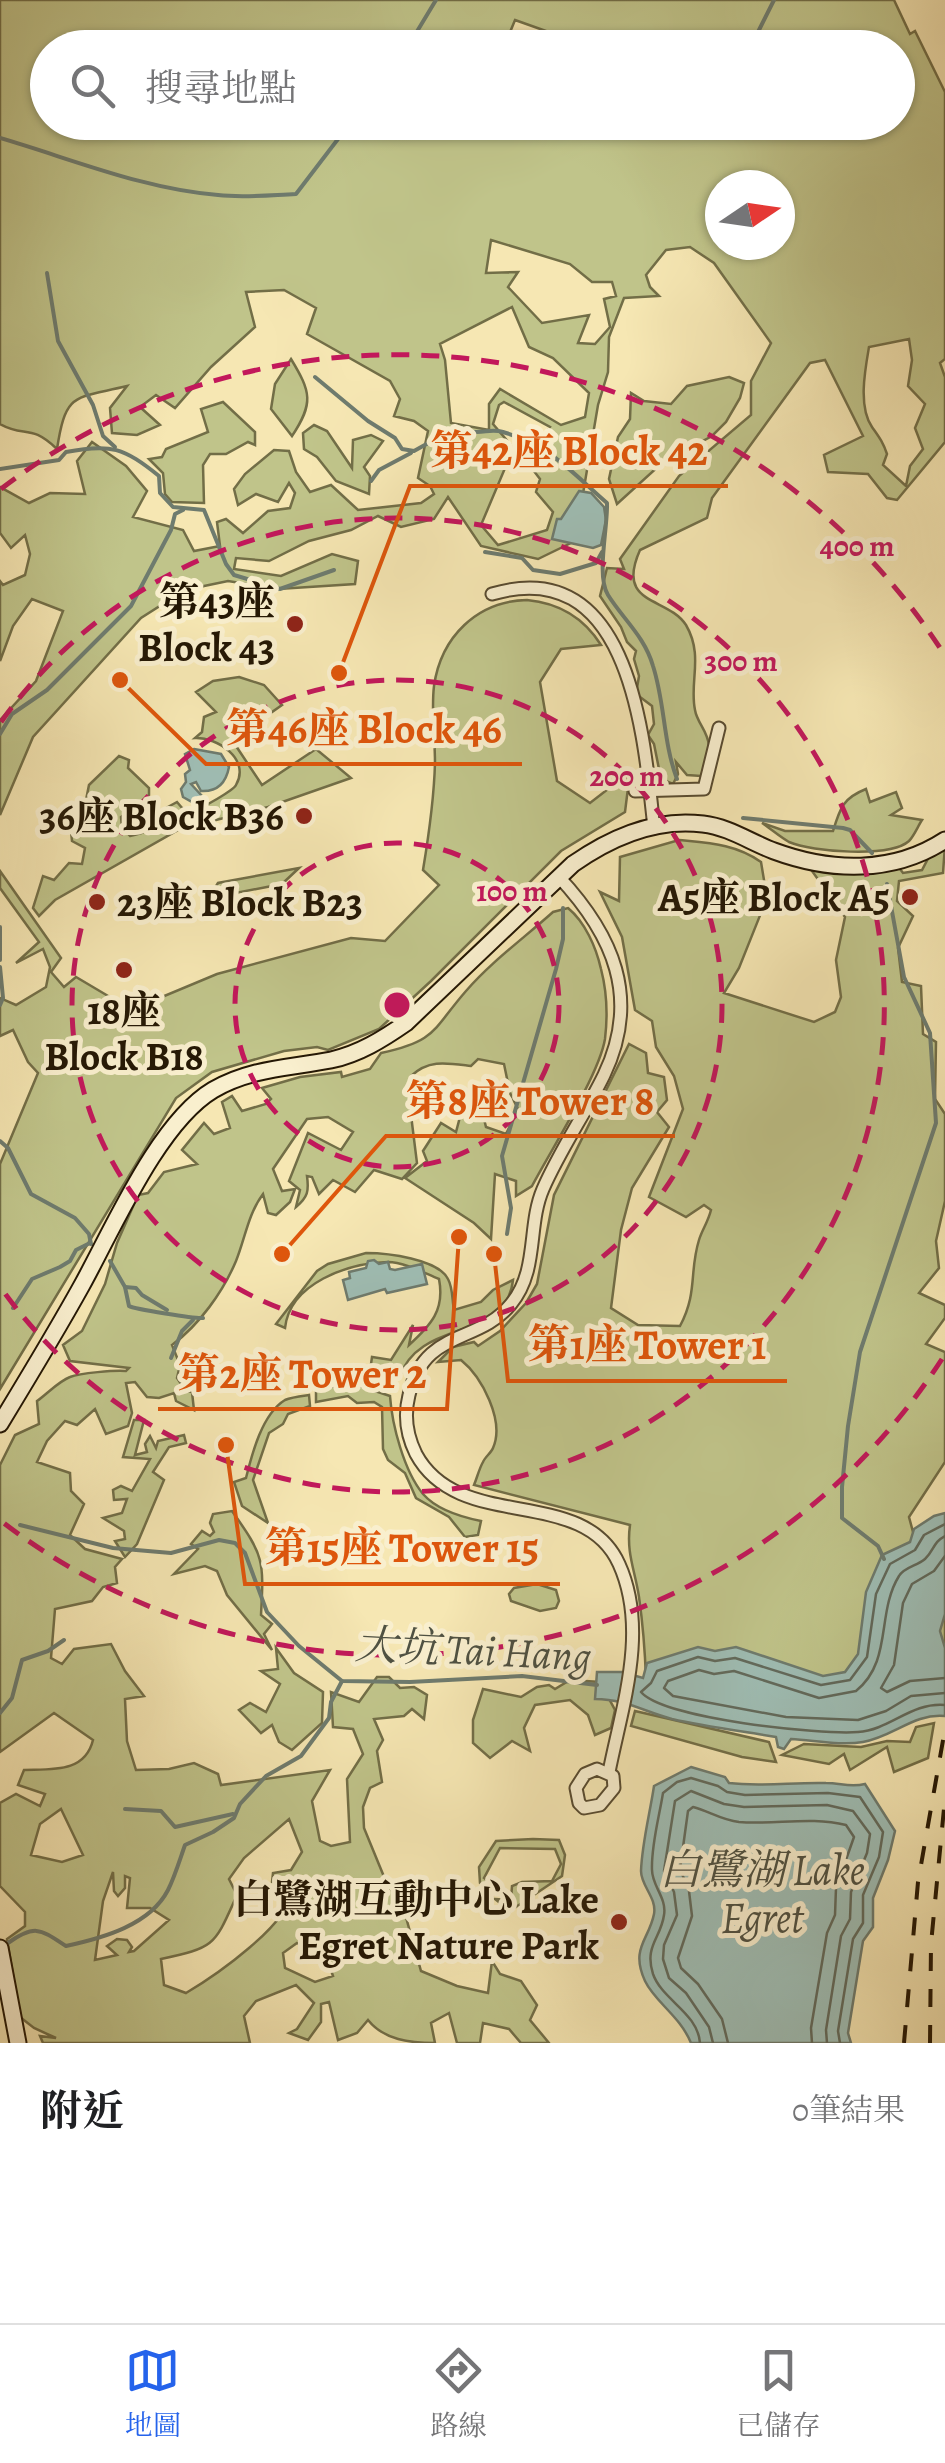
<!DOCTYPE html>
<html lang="zh-TW">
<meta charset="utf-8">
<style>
body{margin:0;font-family:Alegreya,"Noto Serif TC",serif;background:#f2f2f2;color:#202124}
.compass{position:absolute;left:705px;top:170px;width:90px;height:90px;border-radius:50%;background:#fff;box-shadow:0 2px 8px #0004;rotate:77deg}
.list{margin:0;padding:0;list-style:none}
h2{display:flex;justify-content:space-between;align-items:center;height:130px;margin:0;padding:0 40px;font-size:42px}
h2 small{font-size:32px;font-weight:400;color:#757577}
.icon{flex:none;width:55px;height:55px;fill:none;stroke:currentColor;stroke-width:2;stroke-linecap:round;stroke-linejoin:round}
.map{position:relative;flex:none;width:945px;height:2043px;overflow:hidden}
.search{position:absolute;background:#fff;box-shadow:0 2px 8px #0004;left:30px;right:30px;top:30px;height:110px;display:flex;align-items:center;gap:25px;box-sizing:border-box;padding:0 35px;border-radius:55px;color:#757577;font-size:38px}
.sheet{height:280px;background:#fff}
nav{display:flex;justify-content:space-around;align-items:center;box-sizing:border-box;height:140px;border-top:2px solid #e0e0e0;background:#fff;font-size:28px;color:#757577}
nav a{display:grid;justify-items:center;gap:5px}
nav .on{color:#2563eb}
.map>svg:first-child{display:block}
</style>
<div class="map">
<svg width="945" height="2043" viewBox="0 0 945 2043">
<rect width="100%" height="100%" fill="#f6e7b3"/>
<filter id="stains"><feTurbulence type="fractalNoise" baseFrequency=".002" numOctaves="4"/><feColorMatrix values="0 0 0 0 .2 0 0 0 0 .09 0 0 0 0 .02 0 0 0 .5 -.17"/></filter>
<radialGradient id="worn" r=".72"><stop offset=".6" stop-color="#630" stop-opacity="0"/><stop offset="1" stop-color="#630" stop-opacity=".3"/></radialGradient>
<g fill="#c0c48a" stroke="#726e47" stroke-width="2.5" fill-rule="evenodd">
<path d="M0 0H894L910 34 915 31 945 92V359L940 363 945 377V442L897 500 887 498 868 474 828 472 824 455 863 436 825 360 810 363 712 498 707 518 640 550C615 606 667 596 686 625 704 656 689 682 695 710 697 723 708 731 709 746 709 756 704 767 701 776L687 775 676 762 678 774 673 784 661 779 654 744 648 735 654 724 652 706 636 694 639 676 634 659 636 651 627 642 621 627 600 596 607 568 624 569 620 559 679 476 751 415V381L771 343 714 263 690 247 666 250 646 275 650 287 659 296 624 298 609 337 608 372 598 405 575 541 538 559 481 546 448 497 434 519 401 527 378 516 351 530 309 541 269 561 236 558 234 569 281 576 332 554 358 561 355 584 278 589 228 581 185 590 141 618 33 737 0 815V720L36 681 63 611 32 599 13 626 0 661V581L3 585 25 575 30 554 25 535 11 548 0 533V487L29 503 50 493 85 494 77 461 92 442 126 466 147 491 133 517 183 530 194 551 220 546 217 522 226 519 243 533 268 511 290 508 295 493 289 483 278 502 256 494 238 505 234 489 245 474 274 450 289 451 296 472 310 492 331 485 358 510 421 503 434 494 430 486 418 478 428 431 414 421 394 416 400 399 390 381 307 334 316 308 284 290 246 292 255 327 211 367 175 408 156 395 140 407 160 425 137 435 112 433 110 408 127 386C74 399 66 391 57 449 30 423 25 438 0 424ZM515 20 546 31 551 47 898 48V122H48V48L504 47ZM720 185H780V245H720ZM491 240 570 264 592 282H612L616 296 604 299 610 327 595 344 578 343 589 315 542 323 508 287 518 272 486 273ZM512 307 529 347 553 358 589 393 585 417 561 425 500 389 489 404V430L451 423 445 360 440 344ZM909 339 912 360 908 386 925 404 915 428 923 449 910 466 906 486 883 465 887 454C883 442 879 437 872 427 858 407 865 370 869 347ZM504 402 550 427 533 453 516 451 493 424 499 405ZM508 461 527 462 540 479 536 492 553 512 547 530 498 545 481 525Z"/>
<path d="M291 359C311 392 314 403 292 436L271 409 275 384Z"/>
<polygon points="729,377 744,383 740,398 726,422 712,436 662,463 617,504 609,479 618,437 630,419 631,393 644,401 671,404 687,386"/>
<polygon points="223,402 255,432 255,445 248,442 226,454 210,454 203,465 204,503 172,502 165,494 163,473 149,459 162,457 166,449 208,432 201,409"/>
<polygon points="314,425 327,431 352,468 353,440 371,435 383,441 364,467 370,476 369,494 336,481 317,457 304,449 303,433"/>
<path d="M527 600C559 603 584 618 601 645L561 649 540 682 557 781 590 803 630 772 625 812 561 851 431 981 379 1029 328 1050 317 1047 284 1051 212 1072 176 1098 0 1389V1164L38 1073 28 1062 13 1030 0 1036V998L16 1005 46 987 50 967 43 949 16 963 39 942 0 888V871L61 958 51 972 64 987 76 977 125 1006 150 1002 217 974 351 938 385 941 439 885 423 870C429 834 434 799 435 763 435 737 431 711 434 686 441 637 477 601 527 600Z"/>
<path d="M239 677 264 685 282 705 232 740 262 785 316 749 351 778 268 807 180 829 55 900 39 916 33 908 43 876 54 880 69 863 82 864 85 848 72 841 71 831 78 822 86 821 79 812 85 805 89 785 119 756 129 760 128 768 149 788V795L121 817 122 827 130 836C145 833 155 830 157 813L177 802 183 809 195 811C203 807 233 791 236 785 251 759 217 737 195 738L202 732 204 717 216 712 196 692 213 681Z"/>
<path d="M866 789 870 802 896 792 902 808 891 815 922 820C918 826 914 836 909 841 890 858 812 852 789 842 780 837 771 829 762 823L785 831H833C840 808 843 798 866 789Z"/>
<path d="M679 840C709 843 736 844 761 862L767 898 739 968 724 993 814 1022 835 1012 841 997 836 960 845 917 812 871 817 862 897 865 903 873 922 870 931 853 945 845 943 873 899 881 897 901 913 916 898 948 902 982 921 986 923 1034 936 1042 935 1099 945 1114V1201L936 1241 939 1268 919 1293 945 1305V1318L926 1344 945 1352V1462L909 1517 913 1532 925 1547 945 1605V1661L915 1676 646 1679C645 1651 643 1625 639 1597 635 1570 626 1553 630 1525L474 1485C477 1478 479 1469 483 1462 485 1457 491 1453 493 1448 505 1421 482 1377 461 1360L438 1362 453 1347 474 1342 478 1346 500 1331 526 1303 537 1284 554 1195 629 1044 646 1053 648 1073 664 1077 667 1100 657 1112 669 1127 632 1188 621 1230 611 1308 638 1325 680 1326C698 1292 689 1272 699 1240 702 1230 708 1222 711 1210L704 1205 686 1217 649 1197 683 1109 674 1076 656 1047 652 1021 635 1010 622 937 600 892 619 901 620 857Z"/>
<polygon points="299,868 282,884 220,896 213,891 218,883"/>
<path d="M568 908C585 922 596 947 601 969 607 992 608 1014 605 1039 599 1075 551 1150 532 1186L516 1196V1181L495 1174 491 1239 474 1223 405 1178 427 1161 423 1151 441 1123 456 1132 460 1117 465 1112 478 1118 469 1105 480 1096 497 1104 482 1111 486 1127 506 1134 518 1109 510 1093 504 1064 478 1059 471 1066C447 1063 429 1059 411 1076L410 1107 417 1163 402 1179 374 1170 355 1192 333 1180 319 1194 312 1177 307 1176C309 1191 308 1197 296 1207L300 1190 289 1181 308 1133 341 1150 353 1132 328 1117 307 1119 273 1169 282 1191 295 1189 290 1202 276 1215 268 1213 263 1194C248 1214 245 1239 236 1261 223 1292 199 1325 172 1345L180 1365 177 1378 186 1391 192 1392 194 1410 176 1401 174 1393 159 1398 147 1397 135 1382 126 1383 132 1413 128 1426 106 1434 95 1409 77 1425 65 1421 47 1441 37 1462 70 1473 71 1491 84 1504 70 1535 85 1549 122 1559 115 1567 117 1583 103 1587 92 1601 55 1609 51 1658 62 1664 74 1649 111 1644 125 1671 144 1696 125 1699 127 1741 136 1770 169 1769 194 1763 218 1774 221 1785 330 1770 312 1801 320 1841 331 1846 350 1842 347 1779 363 1754 353 1729 333 1727 331 1692 359 1702 377 1677H389L400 1688 414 1687 427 1695 424 1719 412 1709 404 1716 374 1719 383 1740 377 1751 382 1782 370 1788 363 1807 364 1828 387 1884 402 1903 421 1971 457 1986 488 1993 492 1961 500 1974 521 1981 537 2005 530 2020 549 2043H521L509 2029 483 2023 480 2043H457L449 2013 431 2023 435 2043C410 2043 384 2040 368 2020L357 2033 338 2040 329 2002 321 2004V2022L308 2040 289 2033 297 2029 314 2003 296 1985 256 2001 244 2016 250 2043H43L40 2036 56 2038 34 2028 20 2017 7 1939 25 1926V1912L0 1886V1803L16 1794 40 1806 45 1794 18 1785 24 1770C52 1769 85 1773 93 1740L54 1713 0 1752V1465L15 1435 39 1424 37 1401C47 1394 59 1381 70 1377 80 1373 115 1370 126 1371L129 1368 70 1361 63 1345 82 1331 105 1284 117 1243 138 1195 148 1193 164 1172 197 1164 182 1150 204 1123 214 1134 230 1128 222 1102 232 1096 242 1111 266 1104 271 1099 262 1088 300 1077 341 1072 342 1077 370 1069 381 1053C437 1041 432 1030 466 991 491 962 524 938 553 912ZM61 1809 83 1855 62 1862 31 1855 40 1824ZM289 1819 302 1852 291 1870 273 1873 272 1882 290 1890C294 1922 213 1977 186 1993L164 1985 161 1959C216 1947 214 1946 237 1895L229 1879 244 1858ZM113 1872 114 1891 118 1896 125 1888V1876L130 1878 127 1908H150L169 1920 134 1951 129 1952 132 1947 127 1940 117 1939 107 1946 117 1955 95 1960 103 1901ZM297 1943 327 1958 333 1976 315 1982 285 1968 283 1953Z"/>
<path d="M366 1253C387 1253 438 1259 448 1279 453 1288 452 1300 454 1310L481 1302 493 1290 513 1280C506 1344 420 1316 399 1378L370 1371 372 1357 391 1360 413 1325 409 1345C431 1325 445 1310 439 1279 424 1273 404 1262 388 1262 348 1263 290 1283 285 1328L276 1324 317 1271 328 1264Z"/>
<path d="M343 1384H354L390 1396C392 1425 404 1471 423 1494 437 1510 461 1517 481 1521L478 1535 465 1537 449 1517 416 1498 405 1473 388 1460 383 1449 382 1407 374 1402 357 1403 348 1396 316 1402V1391Z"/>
<path d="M309 1395 310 1406 288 1414 283 1424 269 1433 253 1480 268 1523 242 1506 234 1482 246 1478C252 1454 262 1414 285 1400 292 1397 302 1396 309 1395Z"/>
<polygon points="134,1420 144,1420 135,1455 147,1452 145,1444 150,1436 156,1448 158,1441 184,1435 186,1443 169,1447 153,1472 164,1480 137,1544 125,1557 115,1541 125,1539 124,1531 103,1518 122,1513 127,1499 114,1500 113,1490 121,1486 132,1491 150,1459 123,1457"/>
<path d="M232 1511C264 1556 264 1560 261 1615L272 1624 264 1634 272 1650 227 1595 217 1571 205 1566 174 1574 198 1549 191 1544 202 1531 210 1536 214 1532 210 1523 213 1514Z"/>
<polygon points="537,1584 556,1590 559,1601 556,1608 540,1611 511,1601 509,1594 514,1588"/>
<polygon points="276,1648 294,1673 323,1692 322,1723 292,1750 279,1742 272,1725 261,1733 239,1710 250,1703 266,1712 280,1684 261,1671 278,1669"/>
<polygon points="570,1680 600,1682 615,1710 611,1728 595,1735 588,1715 570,1700 535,1705 524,1728 530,1751 512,1741 490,1758 473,1743 473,1720 483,1689 521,1697 537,1687 549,1685 555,1689"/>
<polygon points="635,1711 769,1742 776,1762 742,1757 631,1726"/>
<polygon points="934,1723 928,1758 894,1772 887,1747 850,1770 844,1754 829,1764 782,1755 804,1744 861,1747 887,1741 910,1742 916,1727"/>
<polygon points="533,1839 559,1840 565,1855 562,1876 510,1911 495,1899 511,1900 512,1886 522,1882 552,1881 561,1864 555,1849 500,1848 484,1878 497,1888 493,1895 480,1883 479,1867 496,1841"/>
</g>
<g fill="#9fbeb5" stroke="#6e7b6e" stroke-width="2.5">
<polygon points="579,491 591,493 604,507 606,520 601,545 593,548 552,539 557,519 561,519"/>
<path d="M194 749 221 754 229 767C226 783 218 792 201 791L196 782 191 784 202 796 192 802 183 797 181 789 186 782 185 774 190 770 185 754Z"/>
<polygon points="374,1260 379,1264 388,1262 390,1269 395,1270 422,1264 427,1284 387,1293 385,1289 348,1300 343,1280 350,1278 349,1272 366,1268 368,1261"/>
<path d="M945 1513V1614L940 1631 945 1648V1716C914 1713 893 1737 863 1742 841 1746 813 1740 791 1739L784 1749 778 1747 776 1737C741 1731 707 1727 672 1719 645 1712 625 1699 595 1699L597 1672H622L643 1678 647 1663 698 1647 715 1651 736 1647 823 1676 845 1672 858 1654 866 1592 882 1555 910 1542 914 1529 934 1516Z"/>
<path d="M691 1767 725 1777 729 1783C761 1787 794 1782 826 1783 841 1783 850 1788 865 1784L895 1831 888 1860 873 1898V1927L863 1941 848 2033 851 2043H691C680 2016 655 2002 645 1981 630 1948 649 1940 654 1914 657 1898 641 1886 641 1871 642 1843 650 1813 654 1786Z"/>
</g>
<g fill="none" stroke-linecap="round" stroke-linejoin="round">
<g stroke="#626a5c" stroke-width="2.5">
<path d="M945 1524 924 1535 915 1550 890 1564 876 1594 867 1657 850 1680 821 1685 735 1658 715 1661 698 1657 657 1671 651 1683 641 1692C664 1719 820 1735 858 1732 890 1730 911 1702 945 1705"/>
<path d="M945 1536C933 1542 934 1551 925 1559 917 1566 904 1567 899 1576 876 1613 893 1661 856 1691L819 1698 734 1671 714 1674 699 1670 668 1681 664 1688 673 1696 786 1717 858 1720 886 1711 911 1696 945 1693"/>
<polyline points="945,1556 934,1571 912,1584 903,1603 894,1665 881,1688 887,1692 910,1681 945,1678"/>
<path d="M700 2043C698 2013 662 2000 653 1974 644 1946 661 1938 664 1915 667 1898 652 1886 652 1870 651 1846 659 1818 663 1793L677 1782 691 1778 718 1786 727 1792 745 1795 828 1793 860 1797 883 1832 879 1857 863 1895V1923L853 1939 838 2031 840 2043"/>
<polyline points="713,2043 709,2027 686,1993 669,1978 663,1959 664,1945 677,1915 674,1892 664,1871 675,1801 691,1791 724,1804 744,1807 827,1805 853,1811 870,1834 867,1853 851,1892 850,1919 841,1936 826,2030 827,2043"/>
<path d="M728 2043 722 2019 698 1984 681 1968 678 1958 692 1916 689 1891 680 1869 688 1811 693 1807C709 1811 721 1820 739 1822 775 1825 811 1816 846 1825L854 1837 836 1888 835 1915 827 1933 811 2028 812 2043"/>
</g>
<g stroke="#6e7b6e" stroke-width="4">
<polyline points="407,48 436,0"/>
<polyline points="750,48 774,0"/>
<path d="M0 138C72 159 143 189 218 195 244 198 271 195 296 194L351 122"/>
<polyline points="47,273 58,341 93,405 103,436 115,447"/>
<path d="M315 377 368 421 395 438 402 449 414 451 457 427C481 438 486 427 503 432 551 446 570 471 607 503 608 527 596 576 608 595 623 619 645 637 653 666 665 703 663 742 677 779"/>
<path d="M0 469 59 460 66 452C111 443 124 448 159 476L160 493 173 507 204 510 226 564 234 575 280 589 334 570"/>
<polyline points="371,481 379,470 411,453"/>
<polyline points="485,552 522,558 533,570 560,574 596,563 602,552"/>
<polyline points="0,734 12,714 47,690 131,606 171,530 175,514 183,510"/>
<polyline points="743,818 843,828 850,830 872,853"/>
<polyline points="0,927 0,960"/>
<polyline points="0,967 3,998 0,1005"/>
<polyline points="0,1141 8,1148 31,1194 75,1218 89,1234 91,1244"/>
<polyline points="507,1234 511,1208 502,1156 556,969 563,939 563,908"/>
<path d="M110 1261 125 1287 129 1306C134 1309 196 1319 203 1318"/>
<polyline points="125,1287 136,1288 142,1295 167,1310"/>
<polyline points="13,1308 32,1279 60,1267 70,1261 76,1250 90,1243"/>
<polyline points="171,1358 182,1331 193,1320"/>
<polyline points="20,1525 113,1548 171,1553 219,1540 235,1543 245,1553 267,1612 299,1646 342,1681 410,1682 522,1676 597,1685"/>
<polyline points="884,1559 878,1546 842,1518 842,1487 848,1426 860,1352 936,1123 930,1033 904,977 887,884"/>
<polyline points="0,1713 12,1698 22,1660 48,1651 64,1640"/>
<polyline points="125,1809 161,1811 175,1827 233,1814"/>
<path d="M8 1943C35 1924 40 1929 66 1946 103 1938 150 1925 168 1890 175 1876 180 1859 185 1845L213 1832 234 1818 240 1804 266 1776 301 1756 329 1718 331 1702 342 1681"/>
</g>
<defs>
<g id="minor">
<path d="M492 594C631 553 644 737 654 828"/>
<polyline points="635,791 704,789 719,728"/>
<path d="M559 877C613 935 641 998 604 1075 585 1114 560 1150 543 1189 527 1226 539 1270 511 1304 478 1345 424 1328 409 1395 404 1415 407 1436 416 1454 459 1534 583 1484 619 1564 649 1630 622 1706 609 1772"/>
<polygon points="597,1769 613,1776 614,1788 600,1805 584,1808 579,1803 576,1788 585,1774"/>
</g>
<g id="secondary">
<path d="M0 1424C28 1378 56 1332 82 1285 113 1229 158 1123 213 1090 251 1068 290 1068 331 1060 359 1054 383 1039 406 1023L573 864C610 838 656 818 703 824 729 827 750 842 774 851 831 872 893 874 945 840"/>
<polyline points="0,1948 18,2043"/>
</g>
</defs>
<use href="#minor" stroke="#584b30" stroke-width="15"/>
<use href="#secondary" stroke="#241704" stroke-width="19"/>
<use href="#minor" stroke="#f9efce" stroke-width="11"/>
<use href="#secondary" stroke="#f9efce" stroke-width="15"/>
<g stroke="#241704" stroke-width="4" stroke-dasharray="18 18" stroke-linecap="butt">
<polyline points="904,2043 918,1882 945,1729"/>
<polyline points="930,2043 931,1944 945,1798"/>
</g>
</g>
<g fill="none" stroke="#c2185b" stroke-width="5" stroke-dasharray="18 12">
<circle cx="397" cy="1005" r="162"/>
<circle cx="397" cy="1005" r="325"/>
<path d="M1 722A487 487 0 1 1 1 1288"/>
<path d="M942 1359A650 650 0 0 1 1 1521M1 489A650 650 0 0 1 942 651"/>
</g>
<g fill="#8f2418" stroke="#f9efce" stroke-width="4">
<circle cx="295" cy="624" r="10"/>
<circle cx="304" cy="816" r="10"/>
<circle cx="910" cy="897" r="10"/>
<circle cx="97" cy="902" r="10"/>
<circle cx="124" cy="970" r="10"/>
<circle cx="619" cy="1922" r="10"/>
</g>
<g text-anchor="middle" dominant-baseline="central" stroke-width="10" stroke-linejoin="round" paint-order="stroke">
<g font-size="40" font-weight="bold" fill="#241704" stroke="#f9efce" text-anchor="end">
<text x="275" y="601">第43座<tspan x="275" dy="46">Block 43</tspan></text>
<text x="284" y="816">36座 Block B36</text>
<text x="890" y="897">A5座 Block A5</text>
<text x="117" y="902" text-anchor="start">23座 Block B23</text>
<text x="124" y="1010" text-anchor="middle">18座<tspan x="124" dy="46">Block B18</tspan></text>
<text x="599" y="1899">白鷺湖互動中心 Lake<tspan x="599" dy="46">Egret Nature Park</tspan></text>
</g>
<g font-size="42" font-style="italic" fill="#4f5142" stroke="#f9efce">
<text transform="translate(473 1650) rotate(3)">大坑 Tai Hang</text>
<text x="762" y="1869">白鷺湖 Lake<tspan x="762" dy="48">Egret</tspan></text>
</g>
</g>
<circle cx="397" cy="1005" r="15" fill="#c2185b" stroke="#f9efce" stroke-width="5"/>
<g font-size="30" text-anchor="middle" font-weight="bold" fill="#c2185b" stroke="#f9efce" stroke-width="10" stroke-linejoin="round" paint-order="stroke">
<text x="857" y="556">400 m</text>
<text x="741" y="671">300 m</text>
<text x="627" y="786">200 m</text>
<text x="512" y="901">100 m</text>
</g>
<path fill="none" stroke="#de560c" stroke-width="4" d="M339 673L410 486H728M120 680L206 764H522M282 1254L386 1136H675M494 1254L508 1381H787M459 1237L447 1409H158M226 1445L245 1584H560"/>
<g fill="#de560c" stroke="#f9efce" stroke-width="4">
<circle cx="339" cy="673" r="10"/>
<circle cx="120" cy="680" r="10"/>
<circle cx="282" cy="1254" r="10"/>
<circle cx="494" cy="1254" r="10"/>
<circle cx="459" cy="1237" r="10"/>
<circle cx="226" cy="1445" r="10"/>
</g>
<g font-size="42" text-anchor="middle" font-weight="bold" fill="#de560c" stroke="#f9efce" stroke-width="10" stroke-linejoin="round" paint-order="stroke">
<text x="569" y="465">第42座 Block 42</text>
<text x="364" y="743">第46座 Block 46</text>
<text x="530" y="1115">第8座 Tower 8</text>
<text x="647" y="1359">第1座 Tower 1</text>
<text x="302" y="1388">第2座 Tower 2</text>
<text x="402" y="1562">第15座 Tower 15</text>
</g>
<rect width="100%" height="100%" filter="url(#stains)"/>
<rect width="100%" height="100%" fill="url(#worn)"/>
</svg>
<svg class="compass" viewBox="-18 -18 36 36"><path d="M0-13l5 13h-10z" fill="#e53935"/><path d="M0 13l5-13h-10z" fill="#757577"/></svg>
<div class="search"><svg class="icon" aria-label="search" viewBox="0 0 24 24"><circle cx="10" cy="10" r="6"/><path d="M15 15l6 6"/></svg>搜尋地點</div>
</div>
<section class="sheet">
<h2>附近<small>0筆結果</small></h2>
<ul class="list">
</ul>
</section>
<nav>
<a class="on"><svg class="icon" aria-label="map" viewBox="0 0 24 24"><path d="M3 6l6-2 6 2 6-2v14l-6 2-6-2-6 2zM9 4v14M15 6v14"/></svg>地圖</a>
<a><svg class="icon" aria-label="directions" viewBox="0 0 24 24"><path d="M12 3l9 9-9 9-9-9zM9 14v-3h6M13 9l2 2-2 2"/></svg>路線</a>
<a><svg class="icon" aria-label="saved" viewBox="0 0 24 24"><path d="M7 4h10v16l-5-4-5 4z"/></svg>已儲存</a>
</nav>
